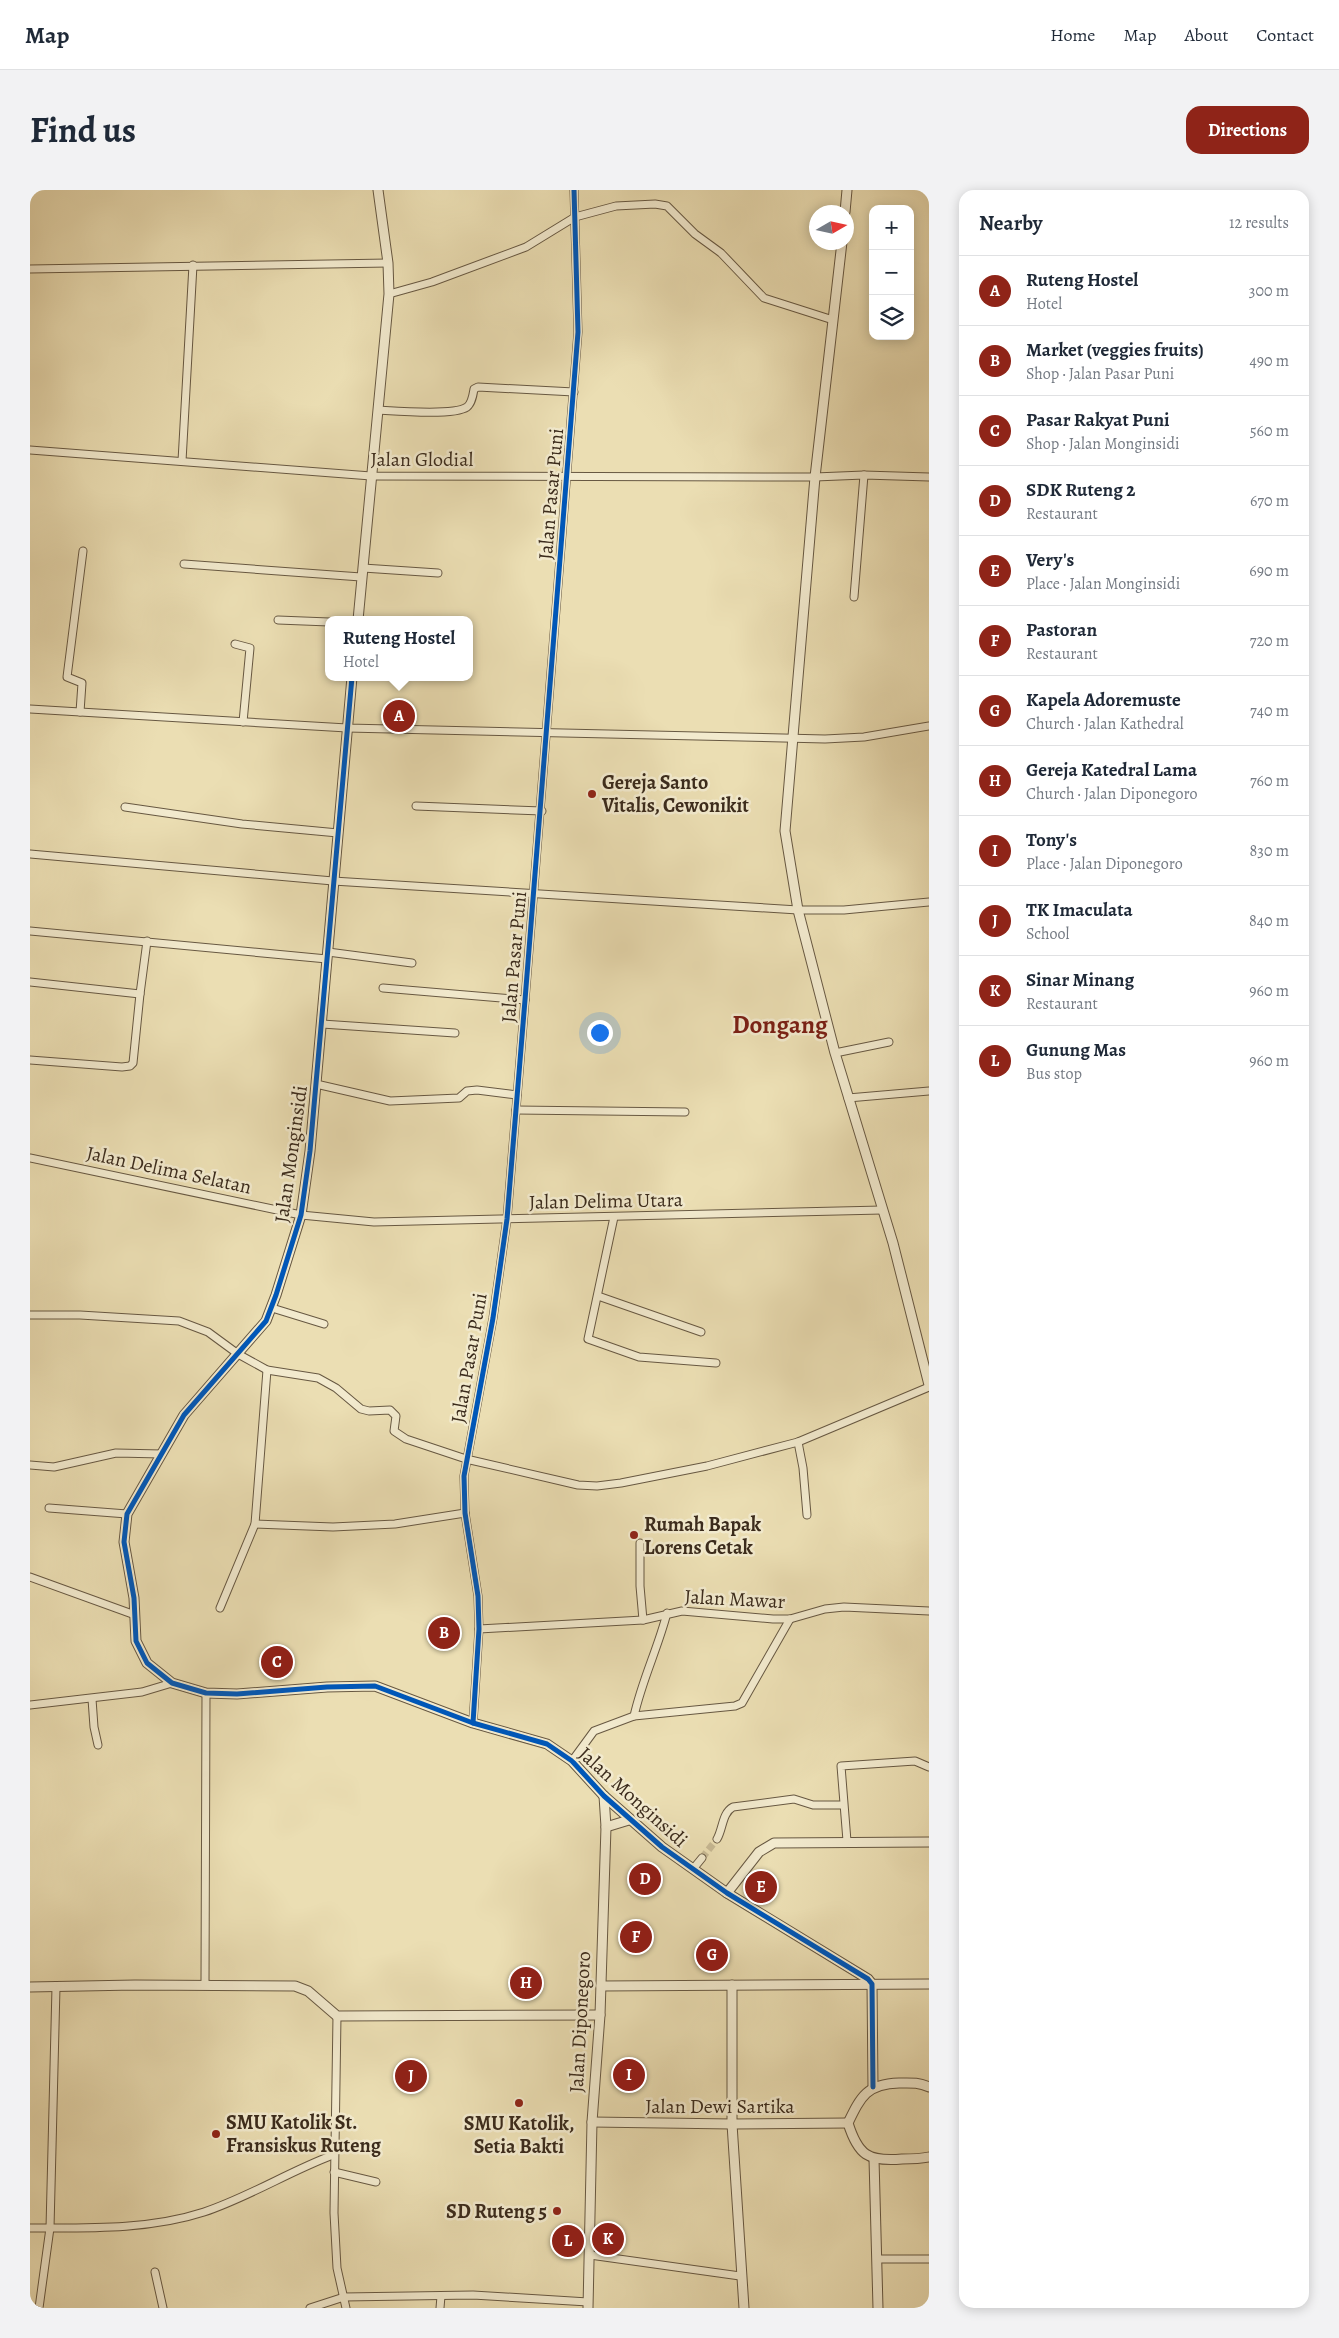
<!DOCTYPE html>
<meta charset="utf-8">
<style>
body{margin:0;font-family:Alegreya,serif;background:#f2f2f3;color:#1f2937}
.controls{position:absolute;right:15px;top:15px;display:grid;overflow:hidden;border-radius:10px;box-shadow:0 2px 12px #0003}
.controls button{width:45px;height:45px;display:grid;place-items:center;padding:0;border:0;border-bottom:1px solid #e0e1e3;background:#fff;color:#1f2937;font:25px sans-serif}
.compass{position:absolute;left:779px;top:15px;width:45px;height:45px;border-radius:50%;background:#fff;box-shadow:0 2px 12px #0003;rotate:81deg}
.you{position:absolute;left:569px;top:842px;width:18px;height:18px;margin:-12px;border:4px solid #fff;border-radius:50%;background:#1a73e8;box-shadow:0 0 0 8px #1a73e833}
.badge{display:grid;place-items:center;width:32px;height:32px;border-radius:50%;background:#8f2418;color:#fff;font-size:16px;font-weight:700}
.pin{position:absolute;translate:-50% -50%;border:2px solid #fff;box-shadow:0 1px 5px #0006}
.popup{position:absolute;left:295px;top:426px;width:148px;height:65px;box-sizing:border-box;display:grid;place-content:center;border-radius:10px;background:#fff;filter:drop-shadow(0 1px 4px #0005);font-size:16px;white-space:nowrap;color:#747a83}
.popup b{font-size:19px;color:#1f2937}
.popup::after{content:'';position:absolute;left:50%;top:100%;margin-left:-10px;border:10px solid transparent;border-top-color:#fff}
.list{margin:0;padding:0;list-style:none}
h2{display:flex;justify-content:space-between;align-items:center;height:65px;margin:0;padding:0 20px;font-size:21px}
h2 small{font-size:16px;font-weight:400;color:#747a83}
.list li{display:grid;grid-template-columns:32px 1fr auto;gap:15px;align-items:center;box-sizing:border-box;height:70px;padding:0 20px;border-top:1px solid #e0e1e3}
.list b{display:block;font-size:19px;white-space:nowrap}
.list p{margin:0;font-size:16px;white-space:nowrap;color:#747a83}
.list em{font-size:16px;font-style:normal;color:#747a83}
.icon{flex:none;width:28px;height:28px;fill:none;stroke:currentColor;stroke-width:2;stroke-linecap:round;stroke-linejoin:round}
.map{position:relative;flex:none;width:899px;height:2118px;overflow:hidden;border-radius:15px}
header{display:flex;align-items:center;gap:30px;box-sizing:border-box;height:70px;padding:0 25px;background:#fff;border-bottom:1px solid #e0e1e3}
header strong{font-size:24px}
nav{display:flex;gap:28px;margin-inline-start:auto;font-size:18px}
.intro{display:flex;align-items:center;justify-content:space-between;box-sizing:border-box;height:120px;padding:0 30px}
h1{margin:0;font-size:35px}
.button{padding:12px 22px;border-radius:15px;background:#8f2418;color:#fff;font-size:18px;font-weight:700}
main{display:flex;gap:30px;padding:0 30px}
aside{flex:1;background:#fff;border-radius:15px;box-shadow:0 2px 12px #0003}
.map>svg:first-child{display:block}
</style>
<header>
<strong>Map</strong>
<nav><a>Home</a><a>Map</a><a>About</a><a>Contact</a></nav>
</header>
<div class="intro"><h1>Find us</h1><a class="button">Directions</a></div>
<main>
<div class="map">
<svg width="899" height="2118" viewBox="0 0 899 2118">
<rect width="100%" height="100%" fill="#ebdeb3"/>
<filter id="stains"><feTurbulence type="fractalNoise" baseFrequency=".004" numOctaves="4"/><feColorMatrix values="0 0 0 0 .2 0 0 0 0 .09 0 0 0 0 .02 0 0 0 .5 -.17"/></filter>
<radialGradient id="worn" r=".72"><stop offset=".6" stop-color="#630" stop-opacity="0"/><stop offset="1" stop-color="#630" stop-opacity=".3"/></radialGradient>
<g fill="none" stroke-linecap="round" stroke-linejoin="round">
<polyline stroke="#c8ba95" stroke-width="7" stroke-dasharray="7 3.5" stroke-linecap="butt" points="672,1668 687,1649"/>
<defs>
<g id="minor">
<polyline points="0,79 358,73"/>
<polyline points="359,104 402,92 496,57 545,27 586,16 625,14 637,16 665,44 691,63 734,108 803,130"/>
<path d="M348 220C366 221 424 226 437 217 442 213 443 205 444 199L448 197 544 202"/>
<polyline points="0,260 341,286 785,287 834,285 899,287"/>
<polyline points="152,271 163,75"/>
<polyline points="154,374 331,387"/>
<polyline points="333,378 408,383"/>
<polyline points="824,407 834,285"/>
<polyline points="248,430 299,432"/>
<polyline points="205,454 220,458 213,532"/>
<polyline points="0,519 317,538 795,549 834,547 899,536"/>
<polyline points="50,522 52,493 37,487 53,361"/>
<polyline points="386,616 512,621"/>
<polyline points="95,617 212,634 308,643"/>
<polyline points="0,664 303,691 768,720 814,720 899,712"/>
<polyline points="0,741 297,769"/>
<polyline points="298,762 382,773"/>
<polyline points="0,792 110,804 117,751"/>
<polyline points="353,798 495,810"/>
<polyline points="292,834 425,843"/>
<polyline points="805,863 859,852"/>
<polyline points="0,870 92,877 100,876 103,873 110,804"/>
<polyline points="286,894 360,911 429,908 437,901 447,900 487,905"/>
<polyline points="818,908 899,901"/>
<polyline points="486,920 655,922"/>
<polyline points="0,968 271,1025 344,1032 852,1020"/>
<polyline points="584,1027 558,1149 609,1167 686,1173"/>
<polyline points="568,1106 671,1142"/>
<polyline points="242,1118 294,1134"/>
<polyline points="0,1125 50,1125 149,1131 178,1142 208,1164 237,1180 288,1188 306,1198 331,1219 339,1221 360,1220 366,1226 364,1241 376,1249 436,1269 548,1295 567,1296 591,1293 677,1276 768,1252 899,1197"/>
<polyline points="768,1252 773,1278 777,1325"/>
<polyline points="0,1275 24,1277 86,1263 132,1264"/>
<polyline points="19,1318 97,1324"/>
<polyline points="225,1334 303,1337 365,1334 435,1323"/>
<polyline points="610,1353 610,1396 613,1430"/>
<polyline points="0,1387 105,1425"/>
<polyline points="190,1418 225,1334 237,1180"/>
<polyline points="449,1439 613,1430 652,1421 743,1429 760,1429 795,1419 814,1417 899,1421"/>
<polyline points="62,1509 64,1537 68,1555"/>
<polyline points="0,1515 112,1502 142,1493"/>
<polyline points="604,1526 705,1516 712,1513 760,1429"/>
<polyline points="443,1533 449,1439 448,1406 435,1323 434,1286 463,1128 477,1029 495,810 548,142 544,0"/>
<path d="M542 1571 564 1541 604 1526C612 1490 628 1458 637 1423"/>
<path d="M687 1649C693 1639 692 1623 703 1617L764 1609 783 1615H813"/>
<polyline points="817,1651 811,1576 885,1571 899,1577"/>
<polyline points="663,1679 672,1668"/>
<polyline points="175,1795 176,1503"/>
<polyline points="307,1826 304,2023 307,2078 316,2118"/>
<polyline points="304,1982 346,1992"/>
<path d="M0 2038C57 2038 119 2040 174 2022 219 2007 260 1981 303 1965"/>
<polyline points="560,2065 710,2086"/>
<polyline points="847,2069 899,2069"/>
<polyline points="125,2082 133,2118"/>
<polyline points="9,2118 20,2038 26,1797"/>
<polyline points="280,2118 314,2107 443,2105 558,2112"/>
<polyline points="410,2118 411,2106"/>
</g>
<g id="tertiary">
<polyline points="815,22 817,0"/>
<polyline points="812,52 785,287 755,641 768,720 805,863 863,1053 899,1195"/>
<polyline points="328,430 359,104 358,73 348,0"/>
<polyline points="322,487 280,961 271,1025 246,1105 236,1131 154,1225 97,1324 94,1352 104,1408 106,1451 117,1473 142,1493 176,1503 207,1504 297,1497 345,1496 443,1533 517,1554 542,1571 574,1606 632,1657 697,1703 838,1789 842,1794 843,1897"/>
<polyline points="576,1637 599,1630"/>
<polyline points="697,1703 729,1662 744,1653 899,1652"/>
<polyline points="702,1795 702,1934 714,2118"/>
<polyline points="571,1796 899,1794"/>
<polyline points="0,1797 105,1795 265,1796 278,1801 307,1826 570,1825"/>
<path d="M899 1897C888 1892 880 1893 869 1893 837 1894 831 1906 818 1933 828 1965 838 1972 872 1969 881 1969 890 1969 899 1967"/>
<polyline points="562,1932 702,1934 818,1933"/>
<polyline points="844,1969 848,2118"/>
<polyline points="558,2118 562,1932 570,1825 576,1637 574,1606"/>
</g>
</defs>
<use href="#minor" stroke="#675842" stroke-width="9"/>
<use href="#tertiary" stroke="#675842" stroke-width="11"/>
<use href="#minor" stroke="#f2eace" stroke-width="7"/>
<use href="#tertiary" stroke="#f2eace" stroke-width="9"/>
<defs>
<g id="cycleway">
<polyline points="322,487 280,961 271,1025 246,1105 236,1131 154,1225 97,1324 94,1352 104,1408 106,1451 117,1473 142,1493 176,1503 207,1504 297,1497 345,1496 443,1533 517,1554 542,1571 574,1606 632,1657 697,1703 838,1789 842,1794 843,1897"/>
<polyline points="443,1533 449,1439 448,1406 435,1323 434,1286 463,1128 477,1029 495,810 548,142 544,0"/>
</g>
</defs>
<use href="#cycleway" stroke="#f2eace" stroke-width="8"/>
<use href="#cycleway" stroke="#0057b8" stroke-width="5"/>
</g>
<g fill="#8f2418" stroke="#f2eace" stroke-width="2">
<circle cx="562" cy="604" r="5"/>
<circle cx="604" cy="1345" r="5"/>
<circle cx="489" cy="1913" r="5"/>
<circle cx="186" cy="1944" r="5"/>
<circle cx="527" cy="2021" r="5"/>
</g>
<g text-anchor="middle" dominant-baseline="central" stroke-width="5" stroke-linejoin="round" paint-order="stroke">
<g font-size="20" fill="#3b2b1c" stroke="#f2eace">
<text x="392" y="269">Jalan Glodial</text>
<text transform="translate(521 304) rotate(-85)">Jalan Pasar Puni</text>
<text transform="translate(484 767) rotate(-85)">Jalan Pasar Puni</text>
<text transform="translate(261 964) rotate(-82)">Jalan Monginsidi</text>
<text transform="translate(139 980) rotate(12)">Jalan Delima Selatan</text>
<text transform="translate(576 1011) rotate(-1)">Jalan Delima Utara</text>
<text transform="translate(439 1168) rotate(-80)">Jalan Pasar Puni</text>
<text transform="translate(705 1409) rotate(3)">Jalan Mawar</text>
<text transform="translate(603 1607) rotate(42)">Jalan Monginsidi</text>
<text transform="translate(550 1832) rotate(-87)">Jalan Diponegoro</text>
<text x="690" y="1916">Jalan Dewi Sartika</text>
</g>
<g font-size="20" font-weight="bold" fill="#3b2b1c" stroke="#f2eace" text-anchor="start">
<text x="572" y="592">Gereja Santo<tspan x="572" dy="23">Vitalis, Cewonikit</tspan></text>
<text x="614" y="1334">Rumah Bapak<tspan x="614" dy="23">Lorens Cetak</tspan></text>
<text x="196" y="1932">SMU Katolik St.<tspan x="196" dy="23">Fransiskus Ruteng</tspan></text>
<text x="489" y="1933" text-anchor="middle">SMU Katolik,<tspan x="489" dy="23">Setia Bakti</tspan></text>
<text x="517" y="2021" text-anchor="end">SD Ruteng 5</text>
</g>
<g font-size="25" font-weight="bold" fill="#7a1f14" stroke="#f2eace">
<text x="750" y="835">Dongang</text>
</g>
</g>
<rect width="100%" height="100%" filter="url(#stains)"/>
<rect width="100%" height="100%" fill="url(#worn)"/>
</svg>
<div class="controls">
<button>+</button>
<button>−</button>
<button><svg class="icon" aria-label="layers" viewBox="0 0 24 24"><path d="M12 4l9 5-9 5-9-5zM3 14l9 5 9-5"/></svg></button>
</div>
<svg class="compass" viewBox="-18 -18 36 36"><path d="M0-13l5 13h-10z" fill="#e53935"/><path d="M0 13l5-13h-10z" fill="#747a83"/></svg>
<div class="you"></div>
<div class="pin badge" style="left:369px;top:526px">A</div>
<div class="popup"><b>Ruteng Hostel</b>Hotel</div>
<div class="pin badge" style="left:414px;top:1443px">B</div>
<div class="pin badge" style="left:247px;top:1472px">C</div>
<div class="pin badge" style="left:615px;top:1689px">D</div>
<div class="pin badge" style="left:731px;top:1697px">E</div>
<div class="pin badge" style="left:606px;top:1747px">F</div>
<div class="pin badge" style="left:682px;top:1765px">G</div>
<div class="pin badge" style="left:496px;top:1793px">H</div>
<div class="pin badge" style="left:599px;top:1885px">I</div>
<div class="pin badge" style="left:381px;top:1886px">J</div>
<div class="pin badge" style="left:578px;top:2049px">K</div>
<div class="pin badge" style="left:538px;top:2051px">L</div>
</div>
<aside>
<h2>Nearby<small>12 results</small></h2>
<ul class="list">
<li><span class="badge">A</span><div><b>Ruteng Hostel</b><p>Hotel</p></div><em>300 m</em></li>
<li><span class="badge">B</span><div><b>Market (veggies fruits)</b><p>Shop · Jalan Pasar Puni</p></div><em>490 m</em></li>
<li><span class="badge">C</span><div><b>Pasar Rakyat Puni</b><p>Shop · Jalan Monginsidi</p></div><em>560 m</em></li>
<li><span class="badge">D</span><div><b>SDK Ruteng 2</b><p>Restaurant</p></div><em>670 m</em></li>
<li><span class="badge">E</span><div><b>Very's</b><p>Place · Jalan Monginsidi</p></div><em>690 m</em></li>
<li><span class="badge">F</span><div><b>Pastoran</b><p>Restaurant</p></div><em>720 m</em></li>
<li><span class="badge">G</span><div><b>Kapela Adoremuste</b><p>Church · Jalan Kathedral</p></div><em>740 m</em></li>
<li><span class="badge">H</span><div><b>Gereja Katedral Lama</b><p>Church · Jalan Diponegoro</p></div><em>760 m</em></li>
<li><span class="badge">I</span><div><b>Tony's</b><p>Place · Jalan Diponegoro</p></div><em>830 m</em></li>
<li><span class="badge">J</span><div><b>TK Imaculata</b><p>School</p></div><em>840 m</em></li>
<li><span class="badge">K</span><div><b>Sinar Minang</b><p>Restaurant</p></div><em>960 m</em></li>
<li><span class="badge">L</span><div><b>Gunung Mas</b><p>Bus stop</p></div><em>960 m</em></li>
</ul>
</aside>
</main>
